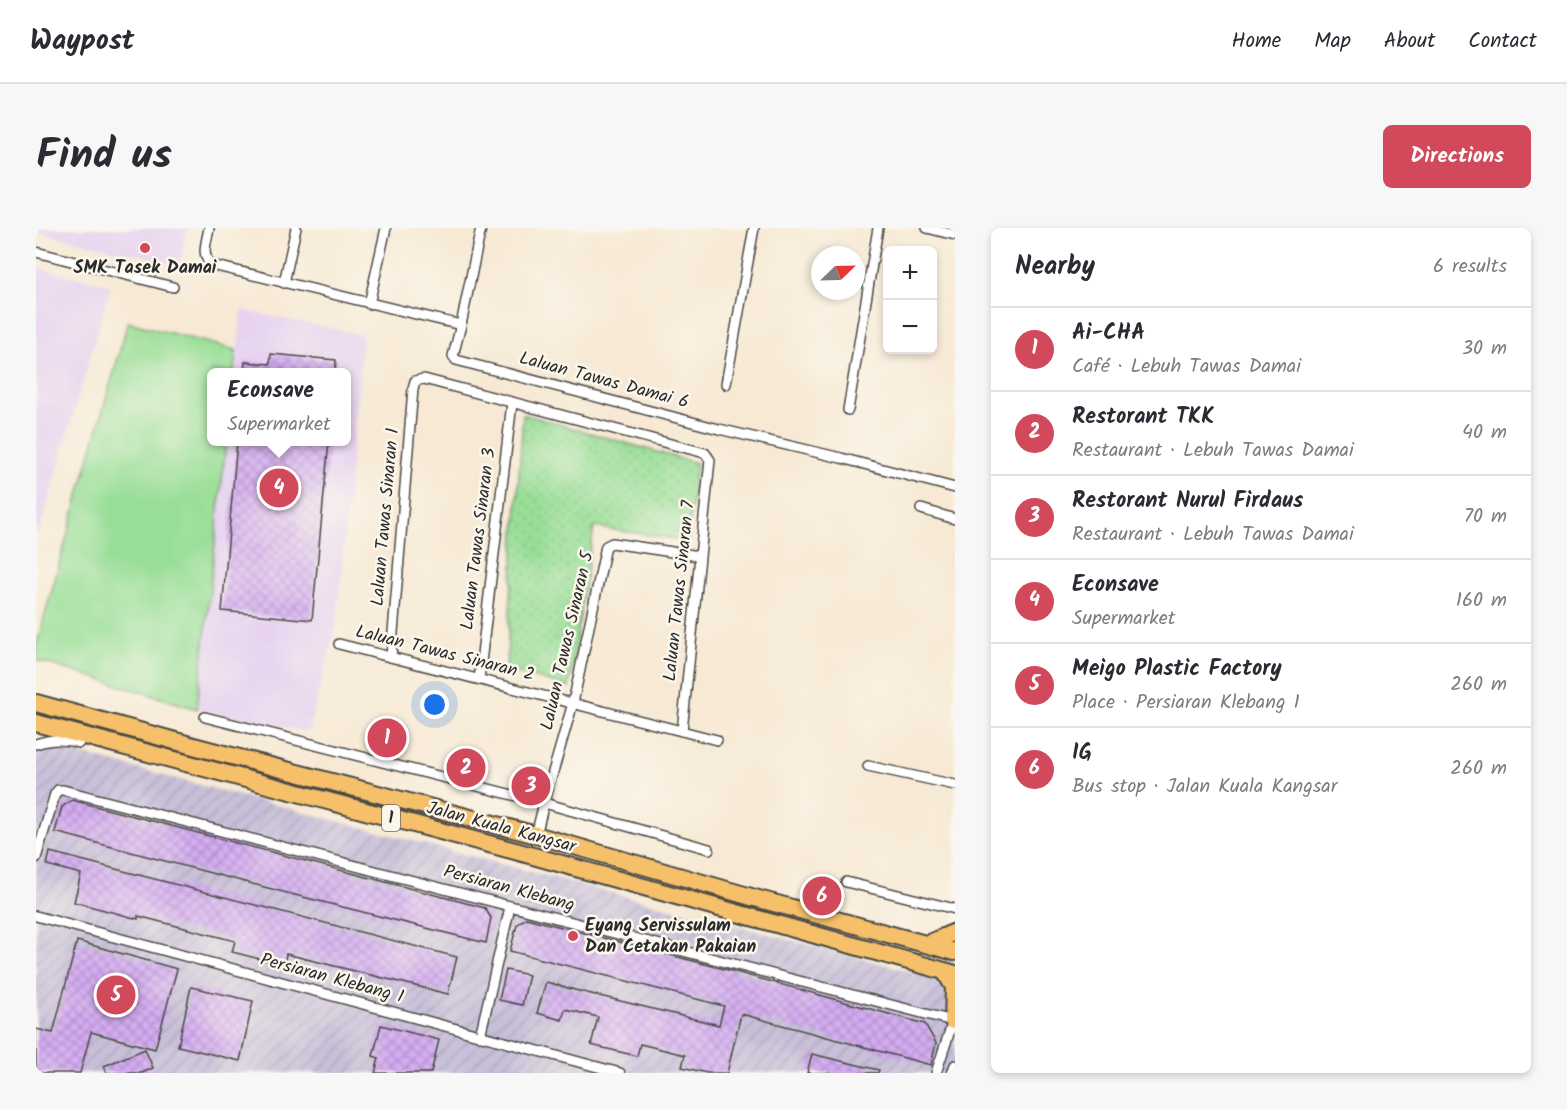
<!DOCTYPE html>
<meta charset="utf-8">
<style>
body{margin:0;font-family:Kalam,sans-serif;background:#f7f7f7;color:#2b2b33}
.controls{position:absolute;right:18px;top:18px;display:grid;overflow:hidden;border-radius:9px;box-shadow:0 3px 9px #0003}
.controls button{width:54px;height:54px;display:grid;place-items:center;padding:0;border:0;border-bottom:2px solid #e1e1e2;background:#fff;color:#2b2b33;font:30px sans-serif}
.compass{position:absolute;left:775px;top:18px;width:54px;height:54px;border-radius:50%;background:#fff;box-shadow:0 3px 9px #0003;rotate:67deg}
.you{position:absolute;left:399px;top:477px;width:21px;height:21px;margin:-15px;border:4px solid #fff;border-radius:50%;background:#1a73e8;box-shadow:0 0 0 9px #1a73e833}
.badge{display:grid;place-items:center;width:39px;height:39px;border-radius:50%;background:#d1495b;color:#fff;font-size:20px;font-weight:700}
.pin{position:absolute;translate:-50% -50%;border:3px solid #fff;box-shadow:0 2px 6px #0006}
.popup{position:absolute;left:171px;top:140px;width:144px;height:78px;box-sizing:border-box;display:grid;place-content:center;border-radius:9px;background:#fff;filter:drop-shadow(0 2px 4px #0005);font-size:20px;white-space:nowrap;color:#7c7c81}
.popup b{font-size:22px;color:#2b2b33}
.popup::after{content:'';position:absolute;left:50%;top:100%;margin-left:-12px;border:12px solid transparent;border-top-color:#fff}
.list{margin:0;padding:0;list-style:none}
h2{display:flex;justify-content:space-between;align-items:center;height:78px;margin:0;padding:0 24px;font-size:26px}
h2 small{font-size:20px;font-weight:400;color:#7c7c81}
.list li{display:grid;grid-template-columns:39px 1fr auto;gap:18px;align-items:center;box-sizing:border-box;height:84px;padding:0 24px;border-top:2px solid #e1e1e2}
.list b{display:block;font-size:22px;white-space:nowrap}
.list p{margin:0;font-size:20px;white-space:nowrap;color:#7c7c81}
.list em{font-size:20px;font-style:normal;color:#7c7c81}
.map{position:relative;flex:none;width:919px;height:845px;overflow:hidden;border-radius:9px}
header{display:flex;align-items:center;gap:36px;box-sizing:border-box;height:84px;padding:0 30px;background:#fff;border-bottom:2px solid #e1e1e2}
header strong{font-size:28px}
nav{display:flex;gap:33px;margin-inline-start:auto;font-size:21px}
.intro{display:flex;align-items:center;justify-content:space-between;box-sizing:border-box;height:144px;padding:0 36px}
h1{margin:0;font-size:42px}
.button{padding:15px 27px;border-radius:9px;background:#d1495b;color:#fff;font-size:21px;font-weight:700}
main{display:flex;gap:36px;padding:0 36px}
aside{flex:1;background:#fff;border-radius:9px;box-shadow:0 3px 9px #0003}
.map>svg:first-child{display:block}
</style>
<header>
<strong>Waypost</strong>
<nav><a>Home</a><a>Map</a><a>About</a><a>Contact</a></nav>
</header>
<div class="intro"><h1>Find us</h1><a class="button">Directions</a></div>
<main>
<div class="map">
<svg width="919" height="845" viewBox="0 0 919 845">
<defs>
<pattern id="industrial-furrows" width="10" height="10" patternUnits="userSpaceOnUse" patternTransform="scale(1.5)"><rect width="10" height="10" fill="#c8bfd8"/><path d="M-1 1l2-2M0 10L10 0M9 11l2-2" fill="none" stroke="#aca4ba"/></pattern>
<pattern id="park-dots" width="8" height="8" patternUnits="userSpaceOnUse" patternTransform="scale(1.5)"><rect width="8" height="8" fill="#99de97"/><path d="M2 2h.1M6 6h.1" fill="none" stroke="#84bf82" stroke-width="1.8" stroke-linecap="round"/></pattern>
<pattern id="building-cross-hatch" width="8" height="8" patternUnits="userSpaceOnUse" patternTransform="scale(1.5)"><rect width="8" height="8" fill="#d5adf3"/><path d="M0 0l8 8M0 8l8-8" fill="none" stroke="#ad8dc5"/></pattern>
</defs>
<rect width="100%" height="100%" fill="#fbf7ec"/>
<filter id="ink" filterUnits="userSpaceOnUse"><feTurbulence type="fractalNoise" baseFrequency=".0167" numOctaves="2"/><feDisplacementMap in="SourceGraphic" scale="12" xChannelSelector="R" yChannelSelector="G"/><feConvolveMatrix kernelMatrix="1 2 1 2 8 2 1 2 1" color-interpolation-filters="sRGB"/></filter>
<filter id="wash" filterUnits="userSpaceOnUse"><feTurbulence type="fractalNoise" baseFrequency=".008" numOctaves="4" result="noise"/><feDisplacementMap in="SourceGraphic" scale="24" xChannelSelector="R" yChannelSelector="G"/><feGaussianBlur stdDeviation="1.35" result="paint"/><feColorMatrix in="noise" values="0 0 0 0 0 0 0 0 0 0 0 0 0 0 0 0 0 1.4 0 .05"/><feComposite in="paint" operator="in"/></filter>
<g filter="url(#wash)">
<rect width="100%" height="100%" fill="#f7e9d4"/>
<g fill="#e6d2f0">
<polygon points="0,0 151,0 143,36 0,4"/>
<polygon points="0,40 75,57 0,315"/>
<polygon points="206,82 327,107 300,399 272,504 161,481 191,214 310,214 310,144 199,144"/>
</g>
<polygon fill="url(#industrial-furrows)" points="0,514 919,755 919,845 0,845"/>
<polygon fill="#99de97" stroke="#628461" stroke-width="1.5" points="92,94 200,122 198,144 176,144 176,214 190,214 161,481 0,432 0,418"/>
<polygon fill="url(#park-dots)" stroke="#628461" stroke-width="1.5" points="487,186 660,235 652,313 558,299 533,459 470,442"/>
<g id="blocks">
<g fill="url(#building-cross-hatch)">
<polygon points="235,126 300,132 299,144 208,144 209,134 234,136"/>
<polygon points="201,213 293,213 276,392 186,383"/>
<polygon points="36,572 449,680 455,690 450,715 251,665 19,604 26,579"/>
<polygon points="14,624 421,729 412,766 250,726 248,737 196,724 199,713 102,688 102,691 38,674 45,646 11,637"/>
<polygon points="490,690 696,743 889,796 900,815 895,837 705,786 691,845 671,845 646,839 649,827 604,816 601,828 555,817 562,789 529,781 526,792 501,785 510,754 539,762 683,797 688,778 474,723 481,697"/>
<polygon points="41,713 141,741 119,821 55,804 44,845 0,845 0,801 17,805"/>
<polygon points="470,742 493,747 486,777 463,772"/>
<polygon points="155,759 217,773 204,833 142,818"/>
<polygon points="345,797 403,812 395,845 339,845 343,830 337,828"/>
<polygon points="109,821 117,840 106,845 71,845 68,838"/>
<polygon points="776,826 843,842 842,845 771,845"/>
</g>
</g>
</g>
<g filter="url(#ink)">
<use href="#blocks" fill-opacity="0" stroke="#4a4844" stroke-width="1.5"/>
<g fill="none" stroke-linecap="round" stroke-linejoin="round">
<defs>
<g id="street">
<path d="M173 0C171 13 164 28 176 37L425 97"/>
<polyline points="445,0 425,97 417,128 420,132 683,201 805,230 919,260"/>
<polyline points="891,0 919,7"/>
<polyline points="0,24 137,59"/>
<polyline points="248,55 260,0"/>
<polyline points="333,76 350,0"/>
<polyline points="690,156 718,0"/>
<polyline points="812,182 842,0"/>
<polyline points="885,281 919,291"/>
<polyline points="303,416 681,512"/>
<polyline points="355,429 377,161 379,153 388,151 669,225 674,232 646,503"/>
<polyline points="443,451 476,175"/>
<polyline points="169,489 508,575 673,621"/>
<path d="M0 516C14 511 29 511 43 515"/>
<polyline points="832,538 919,557"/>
<polyline points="500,607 508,575 537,475 570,318 576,315 663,328"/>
<polyline points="0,630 19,566 22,562 27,562 917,793"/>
<polyline points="810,654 919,681"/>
<polyline points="0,688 584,845"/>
<polyline points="444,808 474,679"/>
<polyline points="900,845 918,790"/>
<polyline points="916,845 919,837"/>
</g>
<g id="highway">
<polyline points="0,475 165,520 500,607 719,670 919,724"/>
<polyline points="0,495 483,624 919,746"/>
<polyline points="891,716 919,704"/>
<polyline points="909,744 918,759 917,793"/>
</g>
</defs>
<use href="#street" stroke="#4a4844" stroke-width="12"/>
<use href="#highway" stroke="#4a4844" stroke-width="20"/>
<use href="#street" stroke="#fff" stroke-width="9"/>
<use href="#highway" stroke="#f6c06b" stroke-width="16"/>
</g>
</g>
<g fill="#d1495b" stroke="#fbf7ec" stroke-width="2">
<circle cx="109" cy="20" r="6"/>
<circle cx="537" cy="708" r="6"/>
</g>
<g text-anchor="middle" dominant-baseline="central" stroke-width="5" stroke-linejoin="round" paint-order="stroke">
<rect fill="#fbf7ec" stroke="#696865" stroke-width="1.5" x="346" y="577" width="18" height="26" rx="4.5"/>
<g font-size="16" font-weight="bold" fill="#2b2b2b">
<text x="355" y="590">1</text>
</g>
<g font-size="18" font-weight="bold" fill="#2b2b2b" stroke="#fbf7ec">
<text x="109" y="40">SMK Tasek Damai</text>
<text x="549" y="698" text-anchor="start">Eyang Servissulam<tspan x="549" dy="21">Dan Cetakan Pakaian</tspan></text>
</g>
<g font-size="18" fill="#2b2b2b" stroke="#fbf7ec">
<text transform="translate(568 153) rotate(15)">Laluan Tawas Damai 6</text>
<text transform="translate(350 289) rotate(-85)">Laluan Tawas Sinaran 1</text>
<text transform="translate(443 311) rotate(-83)">Laluan Tawas Sinaran 3</text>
<text transform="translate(644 363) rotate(-84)">Laluan Tawas Sinaran 7</text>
<text transform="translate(532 413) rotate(-77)">Laluan Tawas Sinaran 5</text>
<text transform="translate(409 426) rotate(14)">Laluan Tawas Sinaran 2</text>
<text transform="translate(465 600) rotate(15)">Jalan Kuala Kangsar</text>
<text transform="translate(473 661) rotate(15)">Persiaran Klebang</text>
<text transform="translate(296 751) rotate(15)">Persiaran Klebang 1</text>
</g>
</g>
</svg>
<div class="controls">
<button>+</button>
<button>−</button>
</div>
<svg class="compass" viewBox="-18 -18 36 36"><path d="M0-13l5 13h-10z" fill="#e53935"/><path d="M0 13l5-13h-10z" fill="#7c7c81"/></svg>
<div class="you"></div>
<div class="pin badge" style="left:351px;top:510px">1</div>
<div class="pin badge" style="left:430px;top:540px">2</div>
<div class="pin badge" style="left:495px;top:558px">3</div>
<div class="pin badge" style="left:243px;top:260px">4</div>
<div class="popup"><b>Econsave</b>Supermarket</div>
<div class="pin badge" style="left:80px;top:767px">5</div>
<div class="pin badge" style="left:786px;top:668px">6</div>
</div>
<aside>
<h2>Nearby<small>6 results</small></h2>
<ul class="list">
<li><span class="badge">1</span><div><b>Ai-CHA</b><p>Café · Lebuh Tawas Damai</p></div><em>30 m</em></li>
<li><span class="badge">2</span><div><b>Restorant TKK</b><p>Restaurant · Lebuh Tawas Damai</p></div><em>40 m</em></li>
<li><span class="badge">3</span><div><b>Restorant Nurul Firdaus</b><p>Restaurant · Lebuh Tawas Damai</p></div><em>70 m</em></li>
<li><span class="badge">4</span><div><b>Econsave</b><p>Supermarket</p></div><em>160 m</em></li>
<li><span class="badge">5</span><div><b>Meigo Plastic Factory</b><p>Place · Persiaran Klebang 1</p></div><em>260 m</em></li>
<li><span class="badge">6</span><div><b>IG</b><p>Bus stop · Jalan Kuala Kangsar</p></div><em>260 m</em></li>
</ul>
</aside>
</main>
